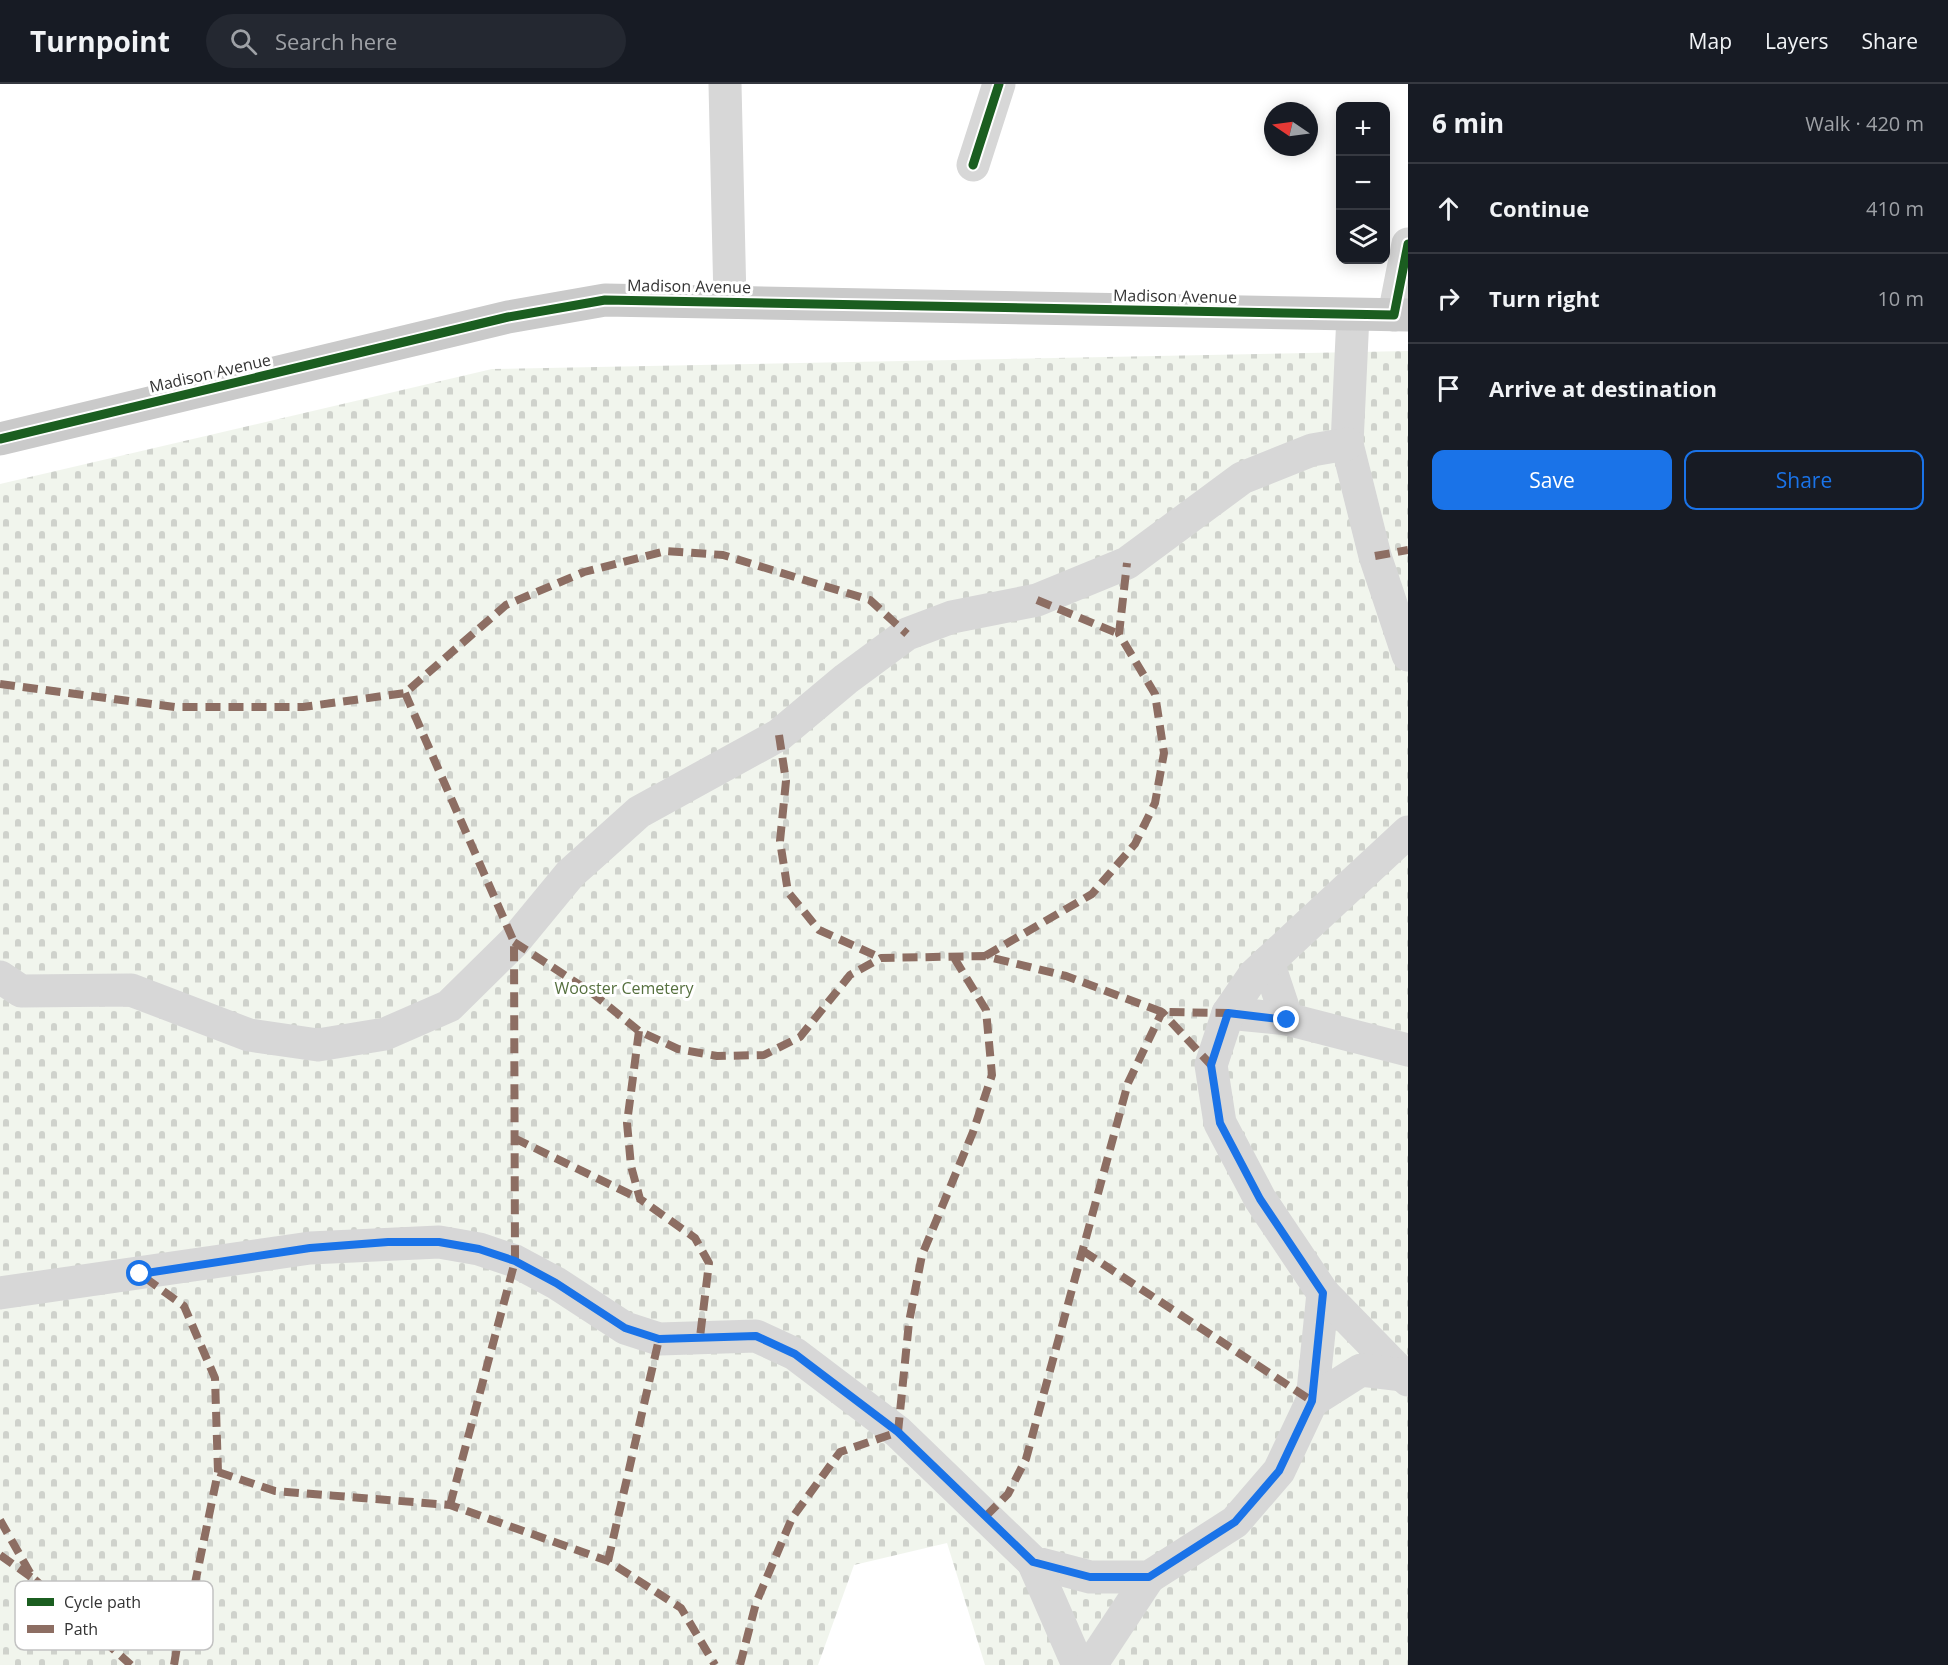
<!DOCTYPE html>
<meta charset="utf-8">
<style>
body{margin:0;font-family:"Open Sans",sans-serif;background:#242831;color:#f1f3f6}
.controls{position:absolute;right:18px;top:18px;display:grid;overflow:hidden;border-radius:12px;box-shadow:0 3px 15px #0003}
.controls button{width:54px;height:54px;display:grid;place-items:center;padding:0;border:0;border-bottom:2px solid #363941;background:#171b24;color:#f1f3f6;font:30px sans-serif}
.compass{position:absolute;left:1264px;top:18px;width:54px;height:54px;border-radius:50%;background:#171b24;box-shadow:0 3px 15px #0003;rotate:283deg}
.stop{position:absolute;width:18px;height:18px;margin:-14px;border:4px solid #1a73e8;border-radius:50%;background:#fff}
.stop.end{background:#1a73e8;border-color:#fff;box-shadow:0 2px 6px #0008}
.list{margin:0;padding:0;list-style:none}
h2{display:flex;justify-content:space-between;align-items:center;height:78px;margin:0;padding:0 24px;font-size:26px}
h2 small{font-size:20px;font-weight:400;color:#9ea1a6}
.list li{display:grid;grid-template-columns:39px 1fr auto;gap:18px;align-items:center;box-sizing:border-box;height:90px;padding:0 24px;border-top:2px solid #363941}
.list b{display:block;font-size:22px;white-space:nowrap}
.list em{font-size:20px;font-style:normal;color:#9ea1a6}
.actions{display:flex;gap:12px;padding:18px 24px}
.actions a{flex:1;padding:14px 0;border:2px solid #1a73e8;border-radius:12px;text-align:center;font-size:21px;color:#1a73e8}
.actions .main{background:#1a73e8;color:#fff}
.icon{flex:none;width:33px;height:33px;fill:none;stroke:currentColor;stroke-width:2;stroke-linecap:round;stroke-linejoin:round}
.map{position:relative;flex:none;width:1408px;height:1581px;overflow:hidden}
header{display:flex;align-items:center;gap:36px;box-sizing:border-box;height:84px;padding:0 30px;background:#171b24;border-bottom:2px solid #363941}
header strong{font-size:28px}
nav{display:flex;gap:33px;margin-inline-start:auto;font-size:21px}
.search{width:420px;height:54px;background:#242831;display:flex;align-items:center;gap:15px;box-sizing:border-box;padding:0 21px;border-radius:33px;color:#9ea1a6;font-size:22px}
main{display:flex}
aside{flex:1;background:#171b24}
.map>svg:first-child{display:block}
</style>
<header>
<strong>Turnpoint</strong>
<div class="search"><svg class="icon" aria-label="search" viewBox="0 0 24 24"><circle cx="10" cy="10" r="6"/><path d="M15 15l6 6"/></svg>Search here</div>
<nav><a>Map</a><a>Layers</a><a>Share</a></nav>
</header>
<main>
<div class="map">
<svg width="1408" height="1581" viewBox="0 0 1408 1581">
<defs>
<pattern id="cemetery-stones" width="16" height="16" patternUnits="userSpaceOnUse" patternTransform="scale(1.5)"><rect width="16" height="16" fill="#f1f5ed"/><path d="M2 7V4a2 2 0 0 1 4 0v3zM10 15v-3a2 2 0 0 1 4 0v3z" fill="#cfd2cc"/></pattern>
</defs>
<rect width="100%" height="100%" fill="#fff"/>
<polygon fill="url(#cemetery-stones)" points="1408,267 1408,1581 985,1581 947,1459 854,1481 818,1581 0,1581 0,400 492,285"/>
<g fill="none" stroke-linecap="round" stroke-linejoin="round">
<g stroke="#d7d7d7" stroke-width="33">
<polyline points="725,0 730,217"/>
<polyline points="973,81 999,0"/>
<polyline points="1353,231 1347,360 1375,472 1408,571"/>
<polyline points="1394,231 1408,160"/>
<polyline points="1268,878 1287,935"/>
<polyline points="0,893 21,907 131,906 249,951 318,961 385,950 449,922 514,858 570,790 639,728 779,651 846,595 907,550 952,533 1037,516 1127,479 1242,394 1312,366 1347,360"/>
<polyline points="1228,929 1287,935 1408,966"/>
<polyline points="0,1209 310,1164 439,1158 479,1165 515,1177 556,1199 625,1244 659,1255 756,1252 795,1270 898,1348 1033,1478 1090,1493 1149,1493 1235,1438 1279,1387 1312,1317 1323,1209 1260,1115 1220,1039 1211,981 1228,929 1254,891 1408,748"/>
<polyline points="1323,1209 1408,1296"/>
<polyline points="1312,1317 1361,1286 1403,1291"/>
<polyline points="1033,1478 1078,1581"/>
<polyline points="1091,1581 1149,1493"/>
</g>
<polyline stroke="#cacaca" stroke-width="33" points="0,355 508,233 605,216 1408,231"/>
<g stroke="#8d6e63" stroke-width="8" stroke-dasharray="15 8" stroke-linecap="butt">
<polyline points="1375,472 1408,466"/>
<polyline points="1037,516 1119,550"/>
<polyline points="0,600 175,623 303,623 405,609 506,521 584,488 666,467 723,471 870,516 907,550"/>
<polyline points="405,609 514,858 515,1177 450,1421"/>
<polyline points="779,651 786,697 780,757 788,808 819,846 881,874"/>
<polyline points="514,858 592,909 639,947 678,965 717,972 764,971 800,953 850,891 881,874 985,872 1066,892 1162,928 1228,929"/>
<polyline points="985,872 1092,810 1135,760 1155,719 1164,669 1155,610 1119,550 1127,479"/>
<polyline points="639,947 627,1039 631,1082 640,1115 695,1154 709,1179 700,1253"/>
<polyline points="514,1054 640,1115"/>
<polyline points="1083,1167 1312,1317"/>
<polyline points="218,1388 275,1407 450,1421 608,1477 681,1524 715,1581"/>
<polyline points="986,1432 1008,1410 1026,1375 1128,999 1162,928 1211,981"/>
<polyline points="0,1436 33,1494 131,1581"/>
<polyline points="0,1471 31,1493"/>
<polyline points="608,1477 659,1255"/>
<polyline points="105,1558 182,1533 193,1509 218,1388 215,1294 184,1222 140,1190"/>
<polyline points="174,1581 182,1533"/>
<polyline points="740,1581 756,1519 792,1434 840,1368 898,1348 909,1238 922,1171 973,1048 992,991 986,926 953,872"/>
</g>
<defs>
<g id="cycleway">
<polyline points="973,81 999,0"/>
<polyline points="0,355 508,233 605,216 1394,231 1408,160"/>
</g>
</defs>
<use href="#cycleway" stroke="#fff" stroke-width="13"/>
<use href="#cycleway" stroke="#1b5e20" stroke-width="9"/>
</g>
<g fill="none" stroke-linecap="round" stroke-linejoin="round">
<polyline stroke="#1a73e8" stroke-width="8" points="140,1190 310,1164 388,1158 439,1158 479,1165 515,1177 556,1199 625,1244 659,1255 756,1252 795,1270 898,1348 1033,1478 1090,1493 1149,1493 1235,1438 1279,1387 1312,1317 1323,1209 1260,1115 1220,1039 1211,981 1228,929 1287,936"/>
</g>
<g text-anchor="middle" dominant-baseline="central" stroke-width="6" stroke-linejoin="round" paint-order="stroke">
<g font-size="16" fill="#333" stroke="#fff">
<text transform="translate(689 202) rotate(1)">Madison Avenue</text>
<text transform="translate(1175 212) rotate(1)">Madison Avenue</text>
<text transform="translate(210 289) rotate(-13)">Madison Avenue</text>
</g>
<g font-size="16" fill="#56703f" stroke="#fff">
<text x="624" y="904">Wooster Cemetery</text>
</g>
</g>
<rect x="15" y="1497" width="198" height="69" rx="9" fill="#fff" stroke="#c2c2c2" stroke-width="1.5"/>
<rect x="27" y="1514" width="27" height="8" fill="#1b5e20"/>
<rect x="27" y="1541" width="27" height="8" fill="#8d6e63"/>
<g font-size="16" fill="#333">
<text x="64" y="1524">Cycle path</text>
<text x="64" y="1551">Path</text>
</g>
</svg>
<div class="controls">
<button>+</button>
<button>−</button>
<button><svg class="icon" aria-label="layers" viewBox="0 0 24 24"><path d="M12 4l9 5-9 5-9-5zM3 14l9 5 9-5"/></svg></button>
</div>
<svg class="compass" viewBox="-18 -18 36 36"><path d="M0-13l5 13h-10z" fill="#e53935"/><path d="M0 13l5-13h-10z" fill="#9ea1a6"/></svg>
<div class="stop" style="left:140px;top:1190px"></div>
<div class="stop end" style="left:1287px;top:936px"></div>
</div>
<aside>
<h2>6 min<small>Walk · 420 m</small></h2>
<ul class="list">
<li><svg class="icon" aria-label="ahead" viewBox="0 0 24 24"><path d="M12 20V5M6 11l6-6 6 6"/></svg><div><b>Continue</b></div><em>410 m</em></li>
<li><svg class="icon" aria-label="right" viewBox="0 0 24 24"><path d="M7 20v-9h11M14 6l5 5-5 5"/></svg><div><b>Turn right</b></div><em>10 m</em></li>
<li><svg class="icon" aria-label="arrive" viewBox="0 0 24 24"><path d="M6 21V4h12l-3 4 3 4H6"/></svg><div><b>Arrive at destination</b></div></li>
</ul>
<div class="actions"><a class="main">Save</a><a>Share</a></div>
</aside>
</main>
